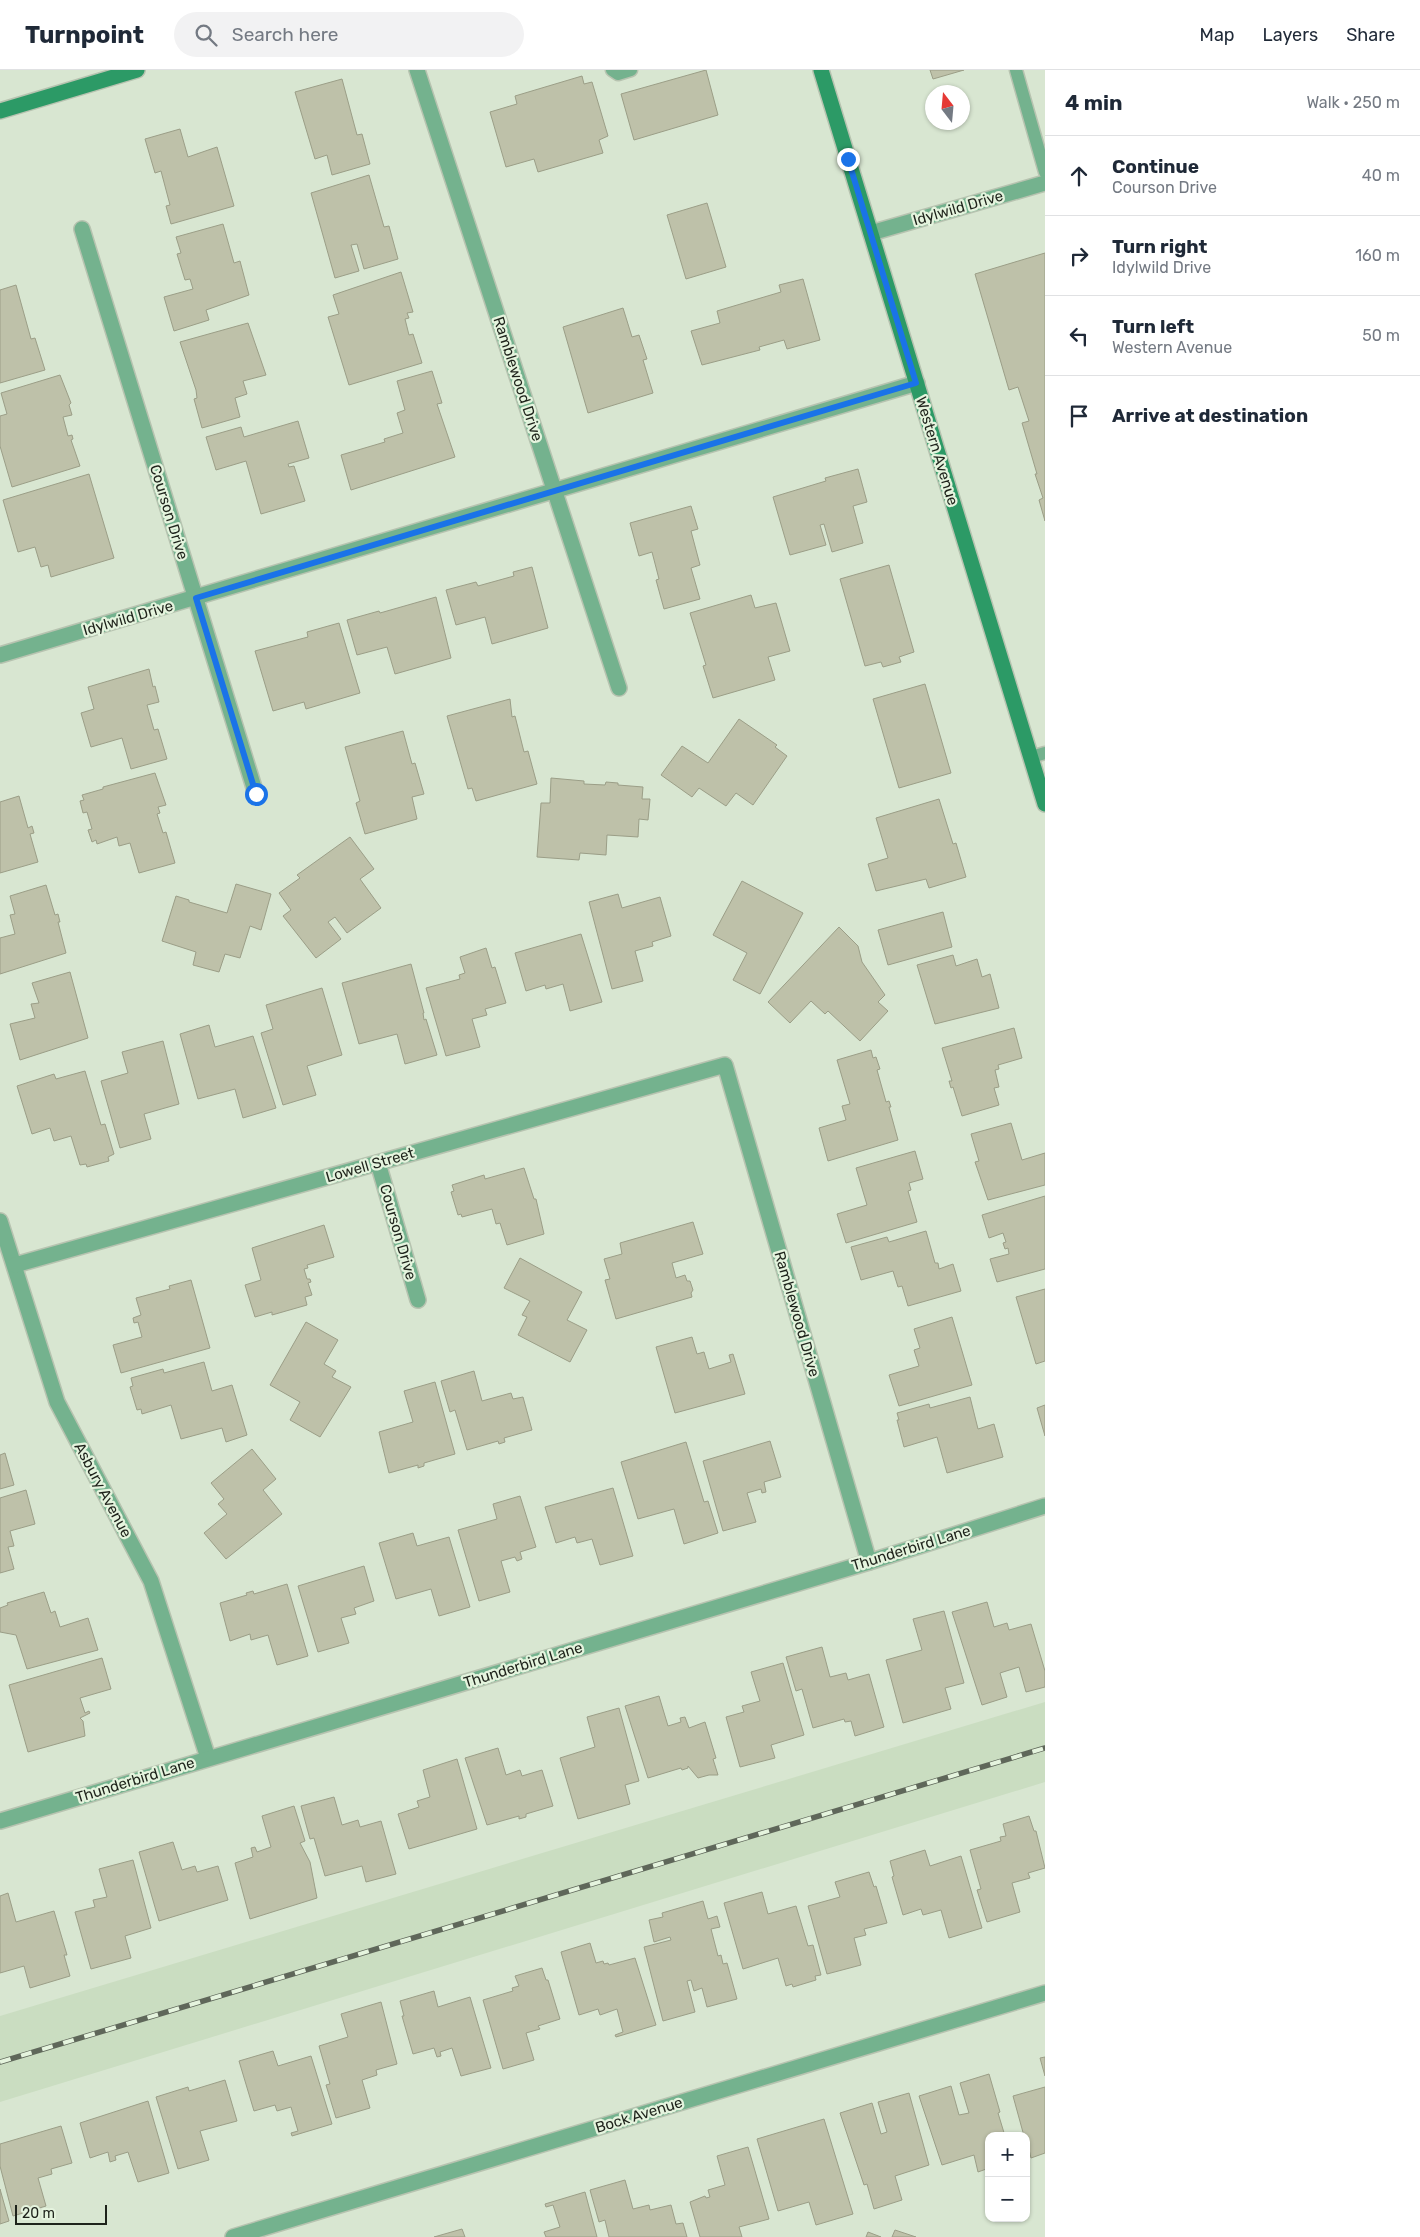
<!DOCTYPE html>
<meta charset="utf-8">
<style>
body{margin:0;font-family:Rubik,sans-serif;background:#f2f2f3;color:#1f2937}
.controls{position:absolute;right:15px;bottom:15px;display:grid;overflow:hidden;border-radius:10px;box-shadow:0 1px 4px #0004}
.controls button{width:45px;height:45px;display:grid;place-items:center;padding:0;border:0;border-bottom:1px solid #e0e1e3;background:#fff;color:#1f2937;font:25px sans-serif}
.compass{position:absolute;left:925px;top:15px;width:45px;height:45px;border-radius:50%;background:#fff;box-shadow:0 1px 4px #0004;rotate:344deg}
.scale{position:absolute;left:15px;bottom:12px;width:92px;box-sizing:border-box;padding-left:5px;border:2px solid #1e231b;border-top:0;font-size:14px;line-height:18px;white-space:nowrap;color:#1e231b;-webkit-text-stroke:4px #e5f4de;paint-order:stroke}
.stop{position:absolute;width:15px;height:15px;margin:-11px;border:4px solid #1a73e8;border-radius:50%;background:#fff}
.stop.end{background:#1a73e8;border-color:#fff;box-shadow:0 1px 5px #0008}
.list{margin:0;padding:0;list-style:none}
h2{display:flex;justify-content:space-between;align-items:center;height:65px;margin:0;padding:0 20px;font-size:21px}
h2 small{font-size:16px;font-weight:400;color:#747a83}
.list li{display:grid;grid-template-columns:32px 1fr auto;gap:15px;align-items:center;box-sizing:border-box;height:80px;padding:0 20px;border-top:1px solid #e0e1e3}
.list b{display:block;font-size:19px;white-space:nowrap}
.list p{margin:0;font-size:16px;white-space:nowrap;color:#747a83}
.list em{font-size:16px;font-style:normal;color:#747a83}
.icon{flex:none;width:28px;height:28px;fill:none;stroke:currentColor;stroke-width:2;stroke-linecap:round;stroke-linejoin:round}
.map{position:relative;flex:none;width:1045px;height:2167px;overflow:hidden}
header{display:flex;align-items:center;gap:30px;box-sizing:border-box;height:70px;padding:0 25px;background:#fff;border-bottom:1px solid #e0e1e3}
header strong{font-size:24px}
nav{display:flex;gap:28px;margin-inline-start:auto;font-size:18px}
.search{width:350px;height:45px;background:#f2f2f3;display:flex;align-items:center;gap:12px;box-sizing:border-box;padding:0 18px;border-radius:28px;color:#747a83;font-size:19px}
main{display:flex}
aside{flex:1;background:#fff}
.map>svg:first-child{display:block}
</style>
<header>
<strong>Turnpoint</strong>
<div class="search"><svg class="icon" aria-label="search" viewBox="0 0 24 24"><circle cx="10" cy="10" r="6"/><path d="M15 15l6 6"/></svg>Search here</div>
<nav><a>Map</a><a>Layers</a><a>Share</a></nav>
</header>
<main>
<div class="map">
<svg width="1045" height="2167" viewBox="0 0 1045 2167">
<rect width="100%" height="100%" fill="#d8e6d1"/>
<polygon fill="#caddc1" points="1045,1632 1045,1712 0,2032 0,1946"/>
<g fill="#bec1a9" stroke="#9b9e87">
<polygon points="706,0 718,45 634,70 621,24"/>
<polygon points="930,0 964,0 933,9"/>
<polygon points="582,6 584,14 592,12 608,66 599,70 603,83 538,102 534,89 506,97 490,42 517,34 515,26"/>
<polygon points="342,9 357,65 362,64 370,94 332,105 327,85 315,89 295,22"/>
<polygon points="180,59 188,87 217,77 234,136 171,154 166,136 170,135 161,101 155,103 145,69"/>
<polygon points="369,105 384,157 389,156 398,189 364,199 357,174 351,175 359,201 335,208 311,123"/>
<polygon points="707,133 726,197 686,209 667,145"/>
<polygon points="223,154 234,193 240,191 249,225 206,240 209,250 174,261 164,227 193,219 190,209 185,210 177,184 181,183 176,167"/>
<polygon points="1045,183 1045,451 1039,430 1043,428 1035,404 1037,404 1022,353 1029,351 1018,317 1009,320 975,204"/>
<polygon points="401,202 413,242 407,243 409,248 405,249 409,265 413,264 422,293 349,315 328,247 339,244 333,225"/>
<polygon points="803,209 820,270 787,279 784,270 759,277 760,280 702,295 691,261 720,253 717,241 781,222 779,215"/>
<polygon points="16,215 31,269 35,268 45,300 0,313 0,220"/>
<polygon points="623,238 632,267 639,265 647,289 643,290 653,323 588,343 563,257"/>
<polygon points="248,253 266,305 243,311 247,324 235,328 240,347 202,358 194,329 197,328 196,320 180,272"/>
<polygon points="432,301 442,333 437,334 455,387 351,420 341,385 385,372 384,369 403,363 397,343 405,340 397,311"/>
<polygon points="60,305 71,333 69,335 72,345 63,347 68,366 72,365 73,369 71,370 80,396 12,417 0,376 0,346 7,344 1,323"/>
<polygon points="298,351 309,388 288,394 289,397 294,396 305,431 261,444 246,391 216,400 206,367 241,357 244,367"/>
<polygon points="858,399 867,432 853,436 863,473 832,482 824,454 820,455 826,475 790,485 773,427 826,411 825,408"/>
<polygon points="89,404 114,488 51,507 48,495 41,497 35,477 18,482 3,430"/>
<polygon points="691,436 698,459 691,461 700,495 691,498 700,529 664,539 656,510 659,509 652,482 639,486 630,453"/>
<polygon points="889,495 914,582 899,587 901,592 883,597 881,592 865,596 840,509"/>
<polygon points="532,497 548,558 492,574 485,547 456,555 446,520 476,512 478,516 514,506 513,502"/>
<polygon points="751,525 755,538 776,533 790,581 768,587 775,610 713,628 703,596 706,595 690,543"/>
<polygon points="436,527 451,588 395,604 387,577 357,585 347,550 379,541 380,543"/>
<polygon points="339,553 360,623 306,639 304,632 273,641 255,581 308,567 307,562"/>
<polygon points="149,599 153,617 155,616 159,632 147,635 154,660 158,659 167,689 131,699 122,668 91,677 81,643 94,639 88,617"/>
<polygon points="925,614 951,703 899,718 873,629"/>
<polygon points="510,629 512,647 515,646 524,682 528,681 537,714 476,731 472,718 468,719 447,646"/>
<polygon points="739,649 777,675 775,677 787,686 753,735 736,723 726,736 699,718 692,727 661,705 682,676 708,693"/>
<polygon points="403,661 412,694 415,693 424,724 412,727 417,749 365,764 356,733 360,731 345,677"/>
<polygon points="155,703 166,735 158,737 160,743 157,744 163,763 166,762 175,793 139,803 130,773 119,776 117,767 97,774 96,770 92,772 88,760 92,759 87,742 83,743 80,731 84,730 82,725 103,719 103,717"/>
<polygon points="551,708 584,711 584,714 605,715 606,712 618,713 618,715 643,717 642,729 650,729 648,750 639,749 638,767 607,765 606,785 580,783 579,790 537,787 541,733 550,733"/>
<polygon points="19,726 28,758 32,756 34,763 30,764 38,792 0,803 0,732"/>
<polygon points="939,729 953,774 956,773 966,807 929,818 926,809 876,821 868,794 888,788 876,748"/>
<polygon points="350,767 374,799 360,809 381,838 347,863 335,847 328,852 341,869 316,888 283,846 291,840 279,823 300,808 297,805"/>
<polygon points="742,811 803,843 760,924 733,910 747,883 713,865"/>
<polygon points="236,814 271,824 261,860 250,856 240,888 225,884 219,902 193,895 196,882 162,871 176,826 189,830 189,832 227,843"/>
<polygon points="46,815 55,845 58,844 60,852 58,852 66,883 0,904 0,868 15,864 10,845 15,844 10,826"/>
<polygon points="618,824 622,838 660,827 671,866 652,872 653,876 635,881 643,911 612,919 589,832"/>
<polygon points="943,842 952,877 888,895 878,860"/>
<polygon points="839,857 858,876 862,892 885,925 878,932 888,941 860,971 828,941 825,944 811,931 790,953 768,932"/>
<polygon points="581,864 602,932 570,941 563,914 546,919 545,915 526,921 515,883"/>
<polygon points="486,878 492,898 495,897 506,933 485,939 487,945 472,949 480,977 446,986 426,918 460,909 459,905 465,903 460,887"/>
<polygon points="953,885 956,896 977,889 982,907 990,904 999,938 935,954 917,895"/>
<polygon points="411,894 424,943 423,943 424,950 426,949 437,985 405,994 397,964 359,974 342,913"/>
<polygon points="70,902 88,968 20,990 10,954 35,948 31,934 39,933 32,913"/>
<polygon points="322,918 342,985 307,996 316,1025 283,1035 261,963 273,959 266,935"/>
<polygon points="209,955 215,977 253,966 276,1038 243,1048 235,1019 198,1029 180,964"/>
<polygon points="1014,958 1022,988 998,995 999,999 995,1000 999,1017 994,1018 999,1035 962,1046 953,1017 951,1018 949,1011 952,1011 942,978"/>
<polygon points="163,971 179,1034 144,1044 151,1069 120,1078 101,1011 128,1003 122,982"/>
<polygon points="871,980 873,988 876,987 880,999 877,1000 886,1032 889,1031 891,1037 889,1037 898,1070 828,1091 819,1058 846,1050 842,1036 850,1034 837,990"/>
<polygon points="85,1001 101,1055 105,1054 114,1084 108,1087 109,1091 87,1097 86,1094 80,1095 71,1066 54,1071 50,1058 32,1064 17,1016 54,1004 56,1009"/>
<polygon points="1011,1053 1022,1090 1045,1083 1045,1115 988,1130 975,1092 979,1091 971,1064"/>
<polygon points="915,1081 923,1109 909,1113 911,1120 908,1121 917,1152 846,1173 837,1144 867,1135 856,1098"/>
<polygon points="524,1098 534,1129 536,1129 544,1164 507,1175 500,1153 496,1154 492,1139 462,1147 461,1144 458,1145 451,1122 454,1121 452,1115 484,1105 485,1109"/>
<polygon points="1045,1126 1045,1199 997,1212 990,1189 1009,1184 1008,1178 1005,1179 1003,1173 1006,1172 1003,1163 989,1168 982,1145"/>
<polygon points="693,1152 703,1184 672,1193 676,1208 685,1205 687,1211 690,1211 693,1220 691,1223 692,1227 616,1249 605,1210 610,1209 604,1189 622,1184 620,1173"/>
<polygon points="324,1155 334,1187 307,1195 308,1198 304,1199 307,1209 310,1209 311,1212 308,1213 312,1225 305,1227 307,1235 272,1245 272,1242 255,1247 245,1215 261,1210 252,1178"/>
<polygon points="926,1161 935,1193 938,1193 939,1199 953,1194 961,1221 908,1236 902,1216 898,1217 893,1201 861,1210 851,1177 887,1167 889,1172"/>
<polygon points="520,1188 582,1222 567,1250 587,1260 570,1292 518,1265 527,1247 522,1245 530,1231 504,1218"/>
<polygon points="191,1210 210,1278 121,1303 113,1275 142,1267 138,1252 134,1253 133,1248 141,1245 136,1228 170,1219 169,1216"/>
<polygon points="1045,1219 1045,1291 1036,1294 1016,1227"/>
<polygon points="952,1247 972,1315 899,1336 889,1305 919,1296 914,1280 920,1278 914,1259"/>
<polygon points="306,1252 338,1270 324,1294 336,1301 332,1307 351,1317 320,1367 290,1350 300,1332 270,1315"/>
<polygon points="692,1267 697,1284 704,1282 709,1299 731,1292 729,1285 733,1284 745,1324 675,1343 656,1277"/>
<polygon points="204,1292 212,1321 232,1315 247,1365 226,1372 222,1358 181,1369 171,1335 142,1344 141,1339 137,1340 130,1317 133,1316 131,1308 163,1299 164,1303"/>
<polygon points="474,1301 482,1331 511,1323 513,1329 523,1327 532,1360 504,1368 505,1372 499,1374 498,1371 467,1380 455,1340 450,1342 441,1311"/>
<polygon points="435,1312 455,1384 424,1393 424,1396 418,1398 418,1395 389,1403 379,1362 413,1352 404,1321"/>
<polygon points="970,1327 978,1359 994,1354 1003,1387 947,1403 937,1367 904,1377 897,1350 899,1350 897,1343 929,1334 930,1338"/>
<polygon points="1045,1335 1045,1366 1037,1338"/>
<polygon points="770,1371 781,1407 764,1412 766,1422 762,1423 761,1419 747,1423 756,1452 723,1461 703,1391"/>
<polygon points="686,1372 704,1432 708,1431 718,1463 684,1474 674,1439 638,1449 621,1392"/>
<polygon points="252,1379 276,1409 263,1420 282,1444 226,1489 204,1463 227,1444 218,1434 224,1429 211,1413"/>
<polygon points="5,1383 14,1415 0,1419 0,1385"/>
<polygon points="613,1418 633,1486 600,1495 592,1469 577,1473 575,1467 556,1473 545,1437"/>
<polygon points="26,1420 35,1454 10,1461 14,1476 8,1477 14,1499 0,1503 0,1428"/>
<polygon points="520,1426 536,1477 520,1482 522,1489 517,1491 515,1487 501,1491 510,1522 479,1531 458,1460 497,1449 493,1434"/>
<polygon points="413,1463 417,1476 449,1467 470,1537 439,1546 431,1519 396,1529 379,1473"/>
<polygon points="364,1496 374,1531 354,1538 356,1544 341,1548 349,1573 318,1582 298,1516"/>
<polygon points="287,1514 308,1586 277,1595 268,1565 251,1570 250,1564 230,1571 220,1533 247,1525 246,1523 253,1521 254,1524"/>
<polygon points="44,1522 51,1543 55,1541 60,1557 88,1548 98,1580 27,1599 16,1565 0,1562 0,1538 8,1535 7,1533"/>
<polygon points="987,1532 994,1557 1007,1553 1009,1560 1031,1554 1045,1601 1045,1617 1026,1622 1019,1597 1000,1603 1007,1627 982,1635 952,1542"/>
<polygon points="944,1541 964,1613 945,1618 951,1639 903,1653 886,1590 922,1580 913,1549"/>
<polygon points="822,1577 830,1607 846,1603 848,1610 869,1604 884,1657 855,1666 851,1651 845,1652 844,1649 813,1658 802,1619 796,1621 786,1587"/>
<polygon points="102,1588 111,1619 80,1628 85,1643 89,1641 90,1643 80,1648 83,1651 85,1666 28,1682 9,1615"/>
<polygon points="783,1593 804,1665 771,1675 775,1688 740,1697 726,1647 744,1642 742,1636 760,1631 751,1602"/>
<polygon points="659,1626 668,1656 681,1652 680,1648 685,1647 689,1658 705,1652 716,1688 713,1689 718,1705 709,1705 698,1708 688,1696 688,1698 682,1700 681,1698 648,1708 625,1636"/>
<polygon points="619,1638 639,1711 625,1715 630,1734 578,1749 560,1688 595,1677 587,1647"/>
<polygon points="498,1678 506,1705 520,1700 522,1706 542,1700 553,1736 526,1744 526,1747 519,1749 519,1746 487,1755 465,1688"/>
<polygon points="457,1689 477,1759 409,1779 398,1744 419,1737 417,1731 430,1727 423,1700"/>
<polygon points="334,1727 342,1755 358,1750 360,1757 381,1751 396,1804 366,1812 362,1796 325,1806 314,1768 310,1769 301,1736"/>
<polygon points="294,1736 305,1771 300,1773 310,1792 317,1828 250,1849 235,1793 253,1787 251,1778 255,1777 257,1782 271,1777 262,1746"/>
<polygon points="1029,1746 1034,1761 1036,1761 1045,1798 1028,1803 1030,1808 1012,1813 1020,1842 987,1852 977,1820 981,1819 970,1780 1001,1771 1000,1767 1006,1766 1003,1754"/>
<polygon points="173,1772 182,1800 195,1796 197,1802 218,1796 228,1830 159,1851 139,1782"/>
<polygon points="925,1780 930,1796 961,1786 982,1858 949,1868 941,1840 923,1845 921,1839 903,1845 892,1807 894,1806 890,1791"/>
<polygon points="133,1790 151,1858 125,1866 131,1888 91,1899 75,1842 95,1837 93,1830 107,1827 99,1799"/>
<polygon points="869,1802 874,1817 876,1816 887,1853 864,1859 866,1865 854,1868 861,1895 827,1904 808,1836 840,1827 835,1812"/>
<polygon points="762,1822 768,1844 796,1836 808,1876 813,1875 821,1905 815,1906 816,1910 793,1917 792,1914 786,1916 778,1888 743,1899 724,1833"/>
<polygon points="8,1823 16,1852 54,1841 67,1885 64,1885 70,1906 30,1918 24,1896 0,1903 0,1826"/>
<polygon points="703,1831 708,1849 717,1846 720,1857 711,1859 718,1886 721,1885 723,1894 727,1893 737,1929 707,1937 702,1918 694,1921 691,1910 687,1911 695,1942 663,1951 644,1877 671,1870 670,1867 654,1872 649,1850 663,1847 662,1843"/>
<polygon points="590,1873 596,1893 603,1891 604,1894 608,1893 609,1895 635,1888 656,1955 616,1967 615,1965 623,1962 617,1939 600,1945 598,1939 579,1945 561,1882"/>
<polygon points="542,1898 546,1910 548,1910 560,1949 538,1956 540,1959 526,1963 534,1990 503,1999 483,1930 513,1921 512,1918 519,1916 515,1906"/>
<polygon points="434,1921 438,1937 470,1927 491,1998 461,2006 452,1978 440,1982 441,1986 437,1987 434,1978 413,1984 402,1946 404,1946 400,1931"/>
<polygon points="381,1932 397,1994 376,2000 377,2005 362,2010 370,2038 336,2048 326,2015 330,2014 319,1976 348,1967 341,1944"/>
<polygon points="273,1981 278,1996 311,1986 332,2054 292,2066 291,2063 298,2061 291,2037 277,2041 275,2035 254,2041 239,1991"/>
<polygon points="1045,1987 1045,2006 1040,1988"/>
<polygon points="989,2004 1000,2042 998,2043 1005,2066 989,2066 989,2098 978,2102 974,2085 942,2095 919,2026 951,2016 959,2045 969,2043 960,2013"/>
<polygon points="225,2010 237,2051 200,2061 209,2090 178,2099 156,2027 188,2017 189,2021"/>
<polygon points="1045,2017 1045,2083 1031,2088 1026,2066 1024,2066 1013,2026"/>
<polygon points="909,2023 929,2095 895,2106 902,2130 874,2139 867,2114 864,2115 840,2043 872,2033 881,2064 887,2062 878,2032"/>
<polygon points="148,2031 169,2103 138,2112 128,2082 115,2086 116,2090 110,2092 108,2082 90,2088 80,2053"/>
<polygon points="824,2049 853,2144 816,2155 809,2132 778,2141 757,2069"/>
<polygon points="61,2056 72,2093 51,2099 52,2104 38,2108 46,2136 13,2146 0,2096 0,2074"/>
<polygon points="748,2077 769,2149 739,2157 742,2167 700,2167 690,2132 705,2126 706,2128 710,2127 708,2120 725,2115 717,2086"/>
<polygon points="625,2110 633,2139 649,2135 650,2140 671,2135 676,2154 683,2153 687,2167 609,2167 605,2150 599,2152 590,2120"/>
<polygon points="0,2119 9,2151 0,2154"/>
<polygon points="585,2122 597,2167 546,2167 544,2162 560,2157 553,2135 546,2137 545,2134"/>
<polygon points="462,2159 465,2167 434,2167"/>
<polygon points="895,2160 916,2167 892,2167"/>
<polygon points="868,2162 881,2167 866,2167"/>
</g>
<g fill="none" stroke-linecap="round" stroke-linejoin="round">
<defs>
<g id="lane">
<polyline points="612,0 618,4 631,0"/>
<polyline points="1016,0 1045,102"/>
<polyline points="1031,687 1045,683"/>
</g>
<g id="street">
<polyline points="417,0 619,618"/>
<polyline points="82,159 256,724"/>
<polyline points="871,163 1045,113"/>
<polyline points="0,585 917,313"/>
<polyline points="378,1093 418,1230"/>
<polyline points="0,1151 57,1332 151,1511 208,1688"/>
<polyline points="15,1195 725,995 869,1492"/>
<polyline points="0,1751 869,1492 1045,1436"/>
<polyline points="233,2167 1045,1923"/>
</g>
<g id="secondary">
<polyline points="821,0 1045,734"/>
<polyline points="0,41 137,0"/>
</g>
</defs>
<use href="#lane" stroke="#b7c3b0" stroke-width="15"/>
<use href="#street" stroke="#b7c3b0" stroke-width="18"/>
<use href="#secondary" stroke="#b7c3b0" stroke-width="18"/>
<use href="#lane" stroke="#74b28e" stroke-width="12"/>
<use href="#street" stroke="#74b28e" stroke-width="15"/>
<use href="#secondary" stroke="#2c9a66" stroke-width="15"/>
<defs>
<polyline id="rail" points="0,1992 1045,1678"/>
</defs>
<use href="#rail" stroke="#5f675a" stroke-width="5.5"/>
<use href="#rail" stroke="#e5f4de" stroke-width="4" stroke-dasharray="11" stroke-linecap="butt"/>
</g>
<g fill="none" stroke-linecap="round" stroke-linejoin="round">
<polyline stroke="#1a73e8" stroke-width="6" points="256,724 196,528 916,313 848,89"/>
</g>
<g text-anchor="middle" dominant-baseline="central" stroke-width="4.5" stroke-linejoin="round" paint-order="stroke">
<g font-size="15" fill="#1e231b" stroke="#e5f4de">
<text transform="translate(958 138) rotate(-16)">Idylwild Drive</text>
<text transform="translate(518 309) rotate(72)">Ramblewood Drive</text>
<text transform="translate(937 381) rotate(73)">Western Avenue</text>
<text transform="translate(169 442) rotate(73)">Courson Drive</text>
<text transform="translate(128 548) rotate(-16)">Idylwild Drive</text>
<text transform="translate(370 1095) rotate(-16)">Lowell Street</text>
<text transform="translate(398 1162) rotate(74)">Courson Drive</text>
<text transform="translate(797 1244) rotate(74)">Ramblewood Drive</text>
<text transform="translate(103 1420) rotate(62)">Asbury Avenue</text>
<text transform="translate(911 1478) rotate(-17)">Thunderbird Lane</text>
<text transform="translate(523 1595) rotate(-17)">Thunderbird Lane</text>
<text transform="translate(135 1710) rotate(-17)">Thunderbird Lane</text>
<text transform="translate(639 2045) rotate(-17)">Bock Avenue</text>
</g>
</g>
</svg>
<div class="controls">
<button>+</button>
<button>−</button>
</div>
<svg class="compass" viewBox="-18 -18 36 36"><path d="M0-13l5 13h-10z" fill="#e53935"/><path d="M0 13l5-13h-10z" fill="#747a83"/></svg>
<div class="scale">20 m</div>
<div class="stop" style="left:256px;top:724px"></div>
<div class="stop end" style="left:848px;top:89px"></div>
</div>
<aside>
<h2>4 min<small>Walk · 250 m</small></h2>
<ul class="list">
<li><svg class="icon" aria-label="ahead" viewBox="0 0 24 24"><path d="M12 20V5M6 11l6-6 6 6"/></svg><div><b>Continue</b><p>Courson Drive</p></div><em>40 m</em></li>
<li><svg class="icon" aria-label="right" viewBox="0 0 24 24"><path d="M7 20v-9h11M14 6l5 5-5 5"/></svg><div><b>Turn right</b><p>Idylwild Drive</p></div><em>160 m</em></li>
<li><svg class="icon" aria-label="left" viewBox="0 0 24 24"><path d="M17 20v-9H6M10 6l-5 5 5 5"/></svg><div><b>Turn left</b><p>Western Avenue</p></div><em>50 m</em></li>
<li><svg class="icon" aria-label="arrive" viewBox="0 0 24 24"><path d="M6 21V4h12l-3 4 3 4H6"/></svg><div><b>Arrive at destination</b></div></li>
</ul>
</aside>
</main>
